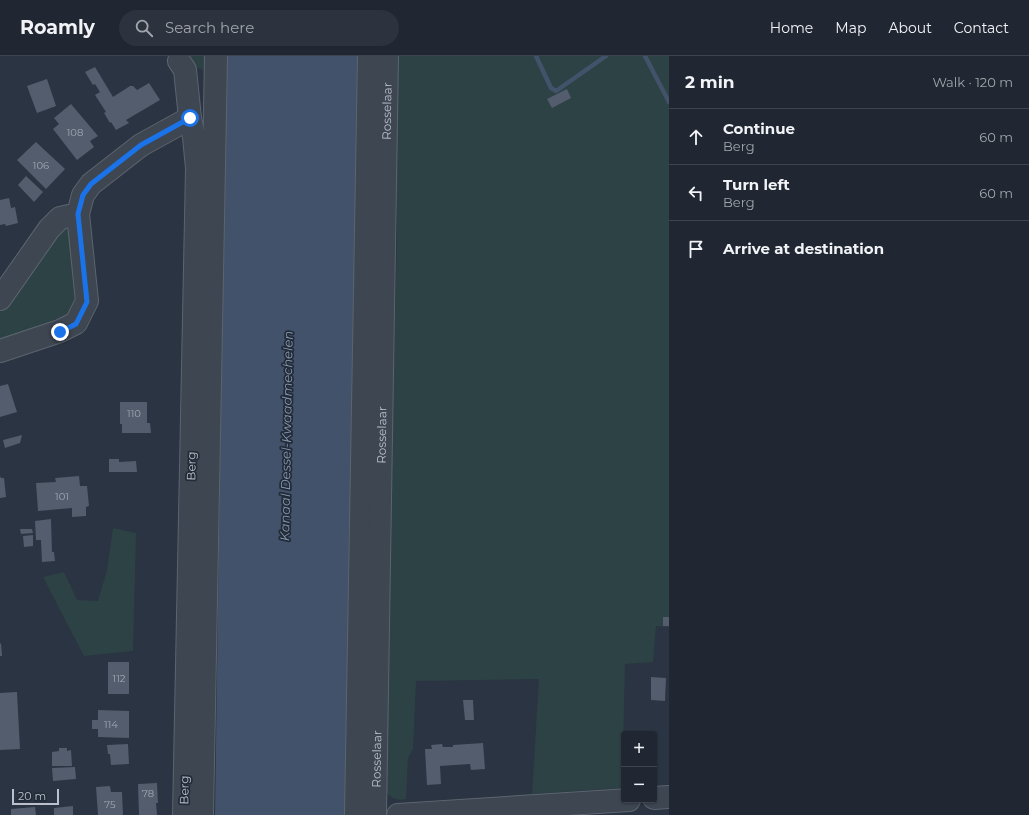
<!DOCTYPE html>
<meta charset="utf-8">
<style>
body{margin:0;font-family:Montserrat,sans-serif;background:#2d333e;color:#f1f3f6}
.controls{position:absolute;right:12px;bottom:12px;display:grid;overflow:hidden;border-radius:4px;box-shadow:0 1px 3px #0004}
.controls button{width:36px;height:36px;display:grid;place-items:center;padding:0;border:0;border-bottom:1px solid #3d444d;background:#202732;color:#f1f3f6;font:20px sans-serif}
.scale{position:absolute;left:12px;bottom:10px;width:47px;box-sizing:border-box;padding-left:4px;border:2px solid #bbc1cc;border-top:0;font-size:11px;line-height:14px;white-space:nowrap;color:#bbc1cc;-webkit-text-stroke:3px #222b37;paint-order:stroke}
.stop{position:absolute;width:12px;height:12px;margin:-9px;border:3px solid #1a73e8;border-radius:50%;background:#fff}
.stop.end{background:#1a73e8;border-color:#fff;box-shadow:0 1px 4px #0008}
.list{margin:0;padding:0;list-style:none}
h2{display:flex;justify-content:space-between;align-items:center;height:52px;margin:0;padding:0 16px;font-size:17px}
h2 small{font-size:13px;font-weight:400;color:#a2a5ac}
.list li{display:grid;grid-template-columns:26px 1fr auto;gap:12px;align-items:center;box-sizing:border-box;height:56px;padding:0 16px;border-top:1px solid #3d444d}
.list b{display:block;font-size:15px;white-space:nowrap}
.list p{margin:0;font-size:13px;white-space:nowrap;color:#a2a5ac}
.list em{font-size:13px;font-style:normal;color:#a2a5ac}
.icon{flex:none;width:22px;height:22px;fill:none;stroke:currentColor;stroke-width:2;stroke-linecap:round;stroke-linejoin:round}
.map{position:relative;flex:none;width:669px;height:759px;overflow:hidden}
header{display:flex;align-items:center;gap:24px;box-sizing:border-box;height:56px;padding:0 20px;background:#202732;border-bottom:1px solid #3d444d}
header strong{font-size:19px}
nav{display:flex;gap:22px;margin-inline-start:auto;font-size:14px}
.search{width:280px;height:36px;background:#2d333e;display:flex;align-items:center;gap:10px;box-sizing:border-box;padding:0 14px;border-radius:22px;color:#a2a5ac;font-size:15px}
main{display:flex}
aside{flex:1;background:#202732}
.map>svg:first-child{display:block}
</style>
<header>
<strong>Roamly</strong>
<div class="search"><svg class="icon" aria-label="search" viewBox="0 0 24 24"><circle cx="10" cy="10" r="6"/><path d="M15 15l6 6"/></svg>Search here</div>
<nav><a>Home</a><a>Map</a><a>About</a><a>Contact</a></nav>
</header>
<main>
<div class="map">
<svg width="669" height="759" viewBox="0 0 669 759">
<rect width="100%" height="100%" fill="#2a3442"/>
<g fill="#2d4244">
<polygon points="183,0 206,0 206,15 190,9"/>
<path d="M396 0H669V571L656 570 653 606 625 608 622 732 532 738 539 623 416 625 413 693 408 702 406 743C395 746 389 740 382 732L397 186Z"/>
<polygon points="66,168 73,173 81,242 68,266 0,289 0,256 59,173"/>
<polygon points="113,472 136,477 133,595 84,600 43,521 64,516 77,544 98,545 107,514"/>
</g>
<polygon fill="#41526a" points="226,0 358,0 346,759 215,759"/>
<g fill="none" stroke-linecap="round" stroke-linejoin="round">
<g stroke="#41526a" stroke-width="4.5">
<polyline points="536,0 551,32 556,35 606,0"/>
<polyline points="645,0 669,46"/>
</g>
</g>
<g fill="#535d6d">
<polygon points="95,11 113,41 130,30 133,30 137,34 149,27 160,44 126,64 129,67 116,74 111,66 110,67 104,57 106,56 95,39 100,36 95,28 93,29 85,16"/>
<polygon points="47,23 56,50 37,57 27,30"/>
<polygon points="567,33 571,42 552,52 547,43"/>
<polygon points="71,48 98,80 90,85 94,91 77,104 53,73 59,68 54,62"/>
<polygon points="36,86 65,113 46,133 17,104"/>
<polygon points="26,120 43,136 34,146 18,129"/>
<polygon points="9,142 11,152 15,151 18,167 6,170 5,168 0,169 0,144"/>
<polygon points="8,328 17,356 0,361 0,330"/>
<polygon points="120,346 147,346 147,367 150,367 151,377 122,377 122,368 120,368"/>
<polygon points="22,379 20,387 5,392 3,384"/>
<polygon points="109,403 119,403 119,406 136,405 137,416 109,416"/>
<polygon points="0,420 1,422 4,422 6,441 0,442"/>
<polygon points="79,420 80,430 87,430 89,450 86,451 86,460 72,461 72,452 38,455 36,427 56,426 55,422"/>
<polygon points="51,463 52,496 54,496 55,505 42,506 41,484 36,484 35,465"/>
<polygon points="20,473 32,473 33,477 21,478"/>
<polygon points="33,479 33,490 24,491 23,480"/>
<rect x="663" y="561" width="6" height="9"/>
<polygon points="1,587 2,600 0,600 0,588"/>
<rect x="108" y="606" width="21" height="32"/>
<polygon points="651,621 666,622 665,645 651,644"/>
<polygon points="17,636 20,693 0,694 0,637"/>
<polygon points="463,644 473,644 474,664 465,664"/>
<polygon points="98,654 129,655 129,682 98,681 98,673 92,673 92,664 98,664"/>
<polygon points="483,687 485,713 471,714 470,708 440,710 441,728 427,729 425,693 432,693 431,689 442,688 443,691 453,691 453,689"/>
<polygon points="128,688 129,708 111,709 110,698 108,698 107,689"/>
<polygon points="59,692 67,692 67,695 71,694 72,710 52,710 52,696 59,695"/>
<polygon points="75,711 76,723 53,725 52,712"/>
<polygon points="157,727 158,747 156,747 157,759 139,759 138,728"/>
<polygon points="110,730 111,736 122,736 123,759 98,759 96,731"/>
<polygon points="73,750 73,759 54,759 54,752"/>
<polygon points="35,751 36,759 11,759 11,753"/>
</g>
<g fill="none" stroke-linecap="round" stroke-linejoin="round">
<defs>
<g id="minor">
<polyline points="179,5 185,14 190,62 194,81 197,112 184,759"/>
<polyline points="0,243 49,173 60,162 78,158 83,139 91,128 141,89 190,62"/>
<polyline points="0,295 60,275 76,267 87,245 78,158"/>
<polyline points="654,742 669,741"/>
<polyline points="202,759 216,0"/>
<polyline points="356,759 369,0"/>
<path id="s1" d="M375 759 387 0"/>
<polyline points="398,759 629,744"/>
</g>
</defs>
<use href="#minor" stroke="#5c646f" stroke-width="24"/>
<use href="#minor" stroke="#3e4652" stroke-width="22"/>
</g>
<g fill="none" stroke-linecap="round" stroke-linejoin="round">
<polyline stroke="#1a73e8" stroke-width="5" points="60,276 76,268 87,246 78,158 83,139 91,128 141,89 190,62"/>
</g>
<g text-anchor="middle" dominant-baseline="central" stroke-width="3.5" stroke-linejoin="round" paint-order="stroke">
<g font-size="10" fill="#a1a8b4">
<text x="75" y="76">108</text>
<text x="41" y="109">106</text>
<text x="134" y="357">110</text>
<text x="62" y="440">101</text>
<text x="119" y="622">112</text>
<text x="111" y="668">114</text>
<text x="148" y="737">78</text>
<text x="110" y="748">75</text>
</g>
<g font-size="12" fill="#bbc1cc" stroke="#222b37">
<text stroke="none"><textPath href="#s1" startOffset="704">Rosselaar</textPath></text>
<text stroke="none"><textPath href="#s1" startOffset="380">Rosselaar</textPath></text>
<text transform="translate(191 410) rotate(-89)">Berg</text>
<text stroke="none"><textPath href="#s1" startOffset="56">Rosselaar</textPath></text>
<text transform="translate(184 734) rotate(-89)">Berg</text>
</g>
<g font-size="13" font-style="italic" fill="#8598b1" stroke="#222b37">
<text transform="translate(286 380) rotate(-89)">Kanaal Dessel-Kwaadmechelen</text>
</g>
</g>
</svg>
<div class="controls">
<button>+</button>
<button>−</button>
</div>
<div class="scale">20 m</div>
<div class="stop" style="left:190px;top:62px"></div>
<div class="stop end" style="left:60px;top:276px"></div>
</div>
<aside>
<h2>2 min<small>Walk · 120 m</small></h2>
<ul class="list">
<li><svg class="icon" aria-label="ahead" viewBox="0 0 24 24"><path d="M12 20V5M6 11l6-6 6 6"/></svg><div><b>Continue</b><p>Berg</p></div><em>60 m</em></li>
<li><svg class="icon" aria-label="left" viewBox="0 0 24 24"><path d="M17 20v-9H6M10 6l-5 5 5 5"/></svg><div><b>Turn left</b><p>Berg</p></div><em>60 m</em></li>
<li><svg class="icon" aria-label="arrive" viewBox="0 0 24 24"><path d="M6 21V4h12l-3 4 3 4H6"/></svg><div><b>Arrive at destination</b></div></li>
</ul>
</aside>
</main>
